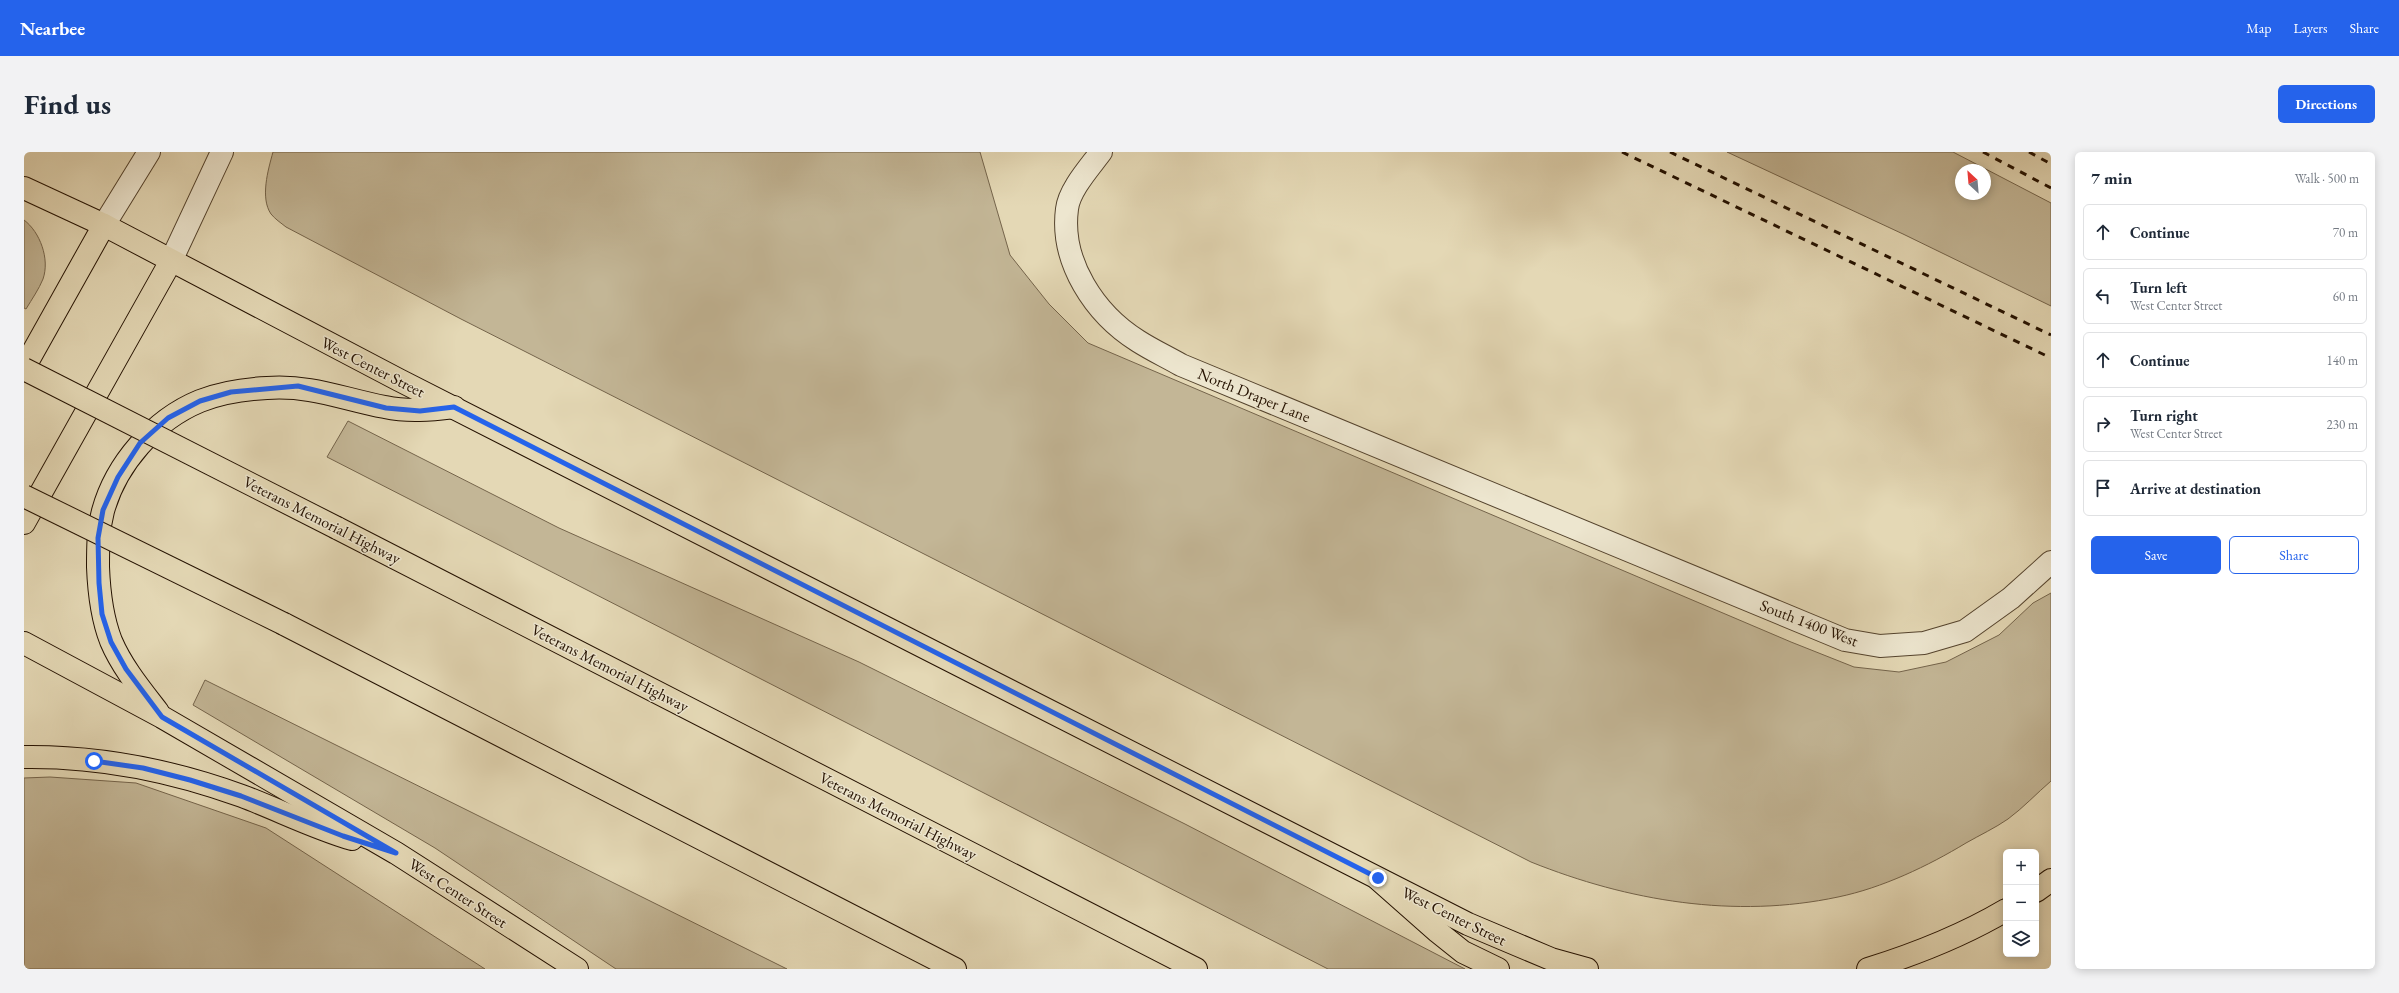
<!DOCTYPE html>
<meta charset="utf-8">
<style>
body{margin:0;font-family:"EB Garamond",serif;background:#f2f2f3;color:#1f2937}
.controls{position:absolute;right:12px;bottom:12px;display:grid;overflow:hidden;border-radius:6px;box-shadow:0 2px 10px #0003}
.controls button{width:36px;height:36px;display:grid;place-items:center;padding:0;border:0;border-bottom:1px solid #e0e1e3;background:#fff;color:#1f2937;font:20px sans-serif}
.compass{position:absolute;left:1931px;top:12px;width:36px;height:36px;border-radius:50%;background:#fff;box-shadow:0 2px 10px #0003;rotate:334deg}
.stop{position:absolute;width:12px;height:12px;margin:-9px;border:3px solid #2563eb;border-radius:50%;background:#fff}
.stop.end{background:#2563eb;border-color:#fff;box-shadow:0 1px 4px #0008}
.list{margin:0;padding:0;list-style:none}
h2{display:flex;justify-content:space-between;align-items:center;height:52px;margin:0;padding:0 16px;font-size:17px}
h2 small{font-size:13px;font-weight:400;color:#747a83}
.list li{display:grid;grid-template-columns:26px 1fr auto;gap:12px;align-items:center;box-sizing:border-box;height:56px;margin:0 8px 8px;padding:0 8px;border:1px solid #e0e1e3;border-radius:6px}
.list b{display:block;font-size:15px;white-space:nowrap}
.list p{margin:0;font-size:13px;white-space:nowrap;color:#747a83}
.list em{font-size:13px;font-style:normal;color:#747a83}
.actions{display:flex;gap:8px;padding:12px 16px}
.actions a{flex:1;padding:9px 0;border:1px solid #2563eb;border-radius:6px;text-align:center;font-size:14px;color:#2563eb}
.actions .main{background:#2563eb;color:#fff}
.icon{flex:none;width:22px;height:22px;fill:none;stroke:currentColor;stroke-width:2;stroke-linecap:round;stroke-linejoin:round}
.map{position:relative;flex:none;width:2027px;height:817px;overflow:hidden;border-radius:6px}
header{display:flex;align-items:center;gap:24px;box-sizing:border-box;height:56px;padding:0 20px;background:#2563eb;color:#fff}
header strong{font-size:19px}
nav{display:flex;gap:22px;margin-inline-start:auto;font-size:14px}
.intro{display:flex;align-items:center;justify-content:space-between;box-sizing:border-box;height:96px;padding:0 24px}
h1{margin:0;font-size:28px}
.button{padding:10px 18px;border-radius:6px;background:#2563eb;color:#fff;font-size:14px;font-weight:700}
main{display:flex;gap:24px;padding:0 24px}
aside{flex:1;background:#fff;border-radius:6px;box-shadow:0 2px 10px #0003}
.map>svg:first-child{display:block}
</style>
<header>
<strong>Nearbee</strong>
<nav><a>Map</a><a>Layers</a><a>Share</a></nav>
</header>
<div class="intro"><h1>Find us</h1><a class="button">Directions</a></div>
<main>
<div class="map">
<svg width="2027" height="817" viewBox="0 0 2027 817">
<rect width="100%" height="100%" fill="#e4d8b5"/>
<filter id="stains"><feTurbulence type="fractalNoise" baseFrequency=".005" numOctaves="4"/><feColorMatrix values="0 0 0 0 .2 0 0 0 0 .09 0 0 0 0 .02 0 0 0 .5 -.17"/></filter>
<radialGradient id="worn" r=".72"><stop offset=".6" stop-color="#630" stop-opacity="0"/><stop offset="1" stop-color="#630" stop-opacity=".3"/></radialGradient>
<g fill="#c3b696" stroke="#74644b" fill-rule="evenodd">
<path d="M249 0H956L986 103 1025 152 1064 191 1767 490 1830 515 1875 520 1922 510 1975 483 2009 451 2027 441V629C2013 641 1999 656 1984 667 1971 676 1956 683 1942 691 1904 714 1858 736 1814 745 1711 767 1604 749 1507 710L437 167 262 75C257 71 251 67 247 62 236 46 244 18 249 0Z"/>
<path d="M1703 0H1929L2027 51V154L1879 82ZM1937 18H1961V42H1937Z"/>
<path d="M0 68C16 80 26 107 19 127 15 137 8 147 2 157L0 156Z"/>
<polygon points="324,269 535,376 835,510 1161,672 1441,817 1304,817 303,305"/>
<polygon points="181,528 763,817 592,817 411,696 169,553"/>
<polygon points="26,625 112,631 242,676 461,817 0,817 0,626"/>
</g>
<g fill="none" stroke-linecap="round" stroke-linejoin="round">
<defs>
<g id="minor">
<path d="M1077 0C1066 15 1045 38 1043 57 1036 110 1071 162 1114 189 1128 198 1143 205 1157 213L1821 488 1856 494 1900 491 1941 479 1987 446 2027 410"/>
<polyline points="80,73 125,0"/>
<polyline points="147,109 198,0"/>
</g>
<g id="major">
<polyline points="0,216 80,73 375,228 1444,772 1527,807 1563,817"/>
<polyline points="0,371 147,109"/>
<polyline points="0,491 138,565 372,701 553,817"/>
<path d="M134 560C117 538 98 515 87 489 78 466 75 441 74 415 74 396 74 378 79 359 92 312 130 268 176 249 196 241 222 237 243 236 289 233 318 247 361 255 384 260 406 258 430 255"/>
<path d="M0 605C73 604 149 619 218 644 255 658 290 676 328 687"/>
<polyline points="2012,739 2027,728"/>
<path d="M1844 817C1892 802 1938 784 1982 758"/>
</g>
<g id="highway">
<polyline points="0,36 80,73"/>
<polyline points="313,376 1172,817"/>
<polyline points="260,472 931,817"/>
<polyline points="1354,727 1414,780 1439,800 1474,817"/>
</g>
</defs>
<use href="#minor" stroke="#54432d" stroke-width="24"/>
<use href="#major" stroke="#241100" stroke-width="24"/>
<use href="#highway" stroke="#241100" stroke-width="24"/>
<use href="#minor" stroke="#ede6cf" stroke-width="22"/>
<use href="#major" stroke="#e4d8b5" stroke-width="22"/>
<use href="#highway" stroke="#e4d8b5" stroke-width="22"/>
<g stroke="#241100" stroke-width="3" stroke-dasharray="7 7" stroke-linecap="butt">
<polyline points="1598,0 2027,206"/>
<polyline points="1646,0 2027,183"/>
<polyline points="1959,0 2027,36"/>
<polyline points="2005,0 2027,12"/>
</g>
<defs>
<g id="highway-bridge">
<polyline points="0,217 313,376"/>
<polyline points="0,344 260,472"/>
</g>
</defs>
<use href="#highway-bridge" stroke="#241100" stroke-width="24" stroke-linecap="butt"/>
<use href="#highway-bridge" stroke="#e4d8b5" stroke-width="22"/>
</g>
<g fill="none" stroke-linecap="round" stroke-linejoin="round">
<polyline stroke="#2563eb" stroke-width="5" points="70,609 119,616 166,628 217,644 319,684 372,701 138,565 102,517 87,490 78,462 75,431 74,386 79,358 94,325 116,291 144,266 176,249 207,240 274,234 362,256 396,259 430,255 1354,726"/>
</g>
<g text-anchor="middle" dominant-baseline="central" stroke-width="3" stroke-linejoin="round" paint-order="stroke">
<g font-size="16" fill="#241100" stroke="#ede6cf">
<text transform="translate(349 215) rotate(27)">West Center Street</text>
<text transform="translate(1230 243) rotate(22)">North Draper Lane</text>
<text transform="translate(298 368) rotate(27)">Veterans Memorial Highway</text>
<text transform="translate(1785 471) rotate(21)">South 1400 West</text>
<text transform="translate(586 516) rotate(27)">Veterans Memorial Highway</text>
<text transform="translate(874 664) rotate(27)">Veterans Memorial Highway</text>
<text transform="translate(434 741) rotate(33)">West Center Street</text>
<text transform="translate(1430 764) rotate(26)">West Center Street</text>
</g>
</g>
<rect width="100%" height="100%" filter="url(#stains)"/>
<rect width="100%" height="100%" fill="url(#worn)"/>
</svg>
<div class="controls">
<button>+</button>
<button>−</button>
<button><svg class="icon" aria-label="layers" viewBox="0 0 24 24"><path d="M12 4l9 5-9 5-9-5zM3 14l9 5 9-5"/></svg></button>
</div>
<svg class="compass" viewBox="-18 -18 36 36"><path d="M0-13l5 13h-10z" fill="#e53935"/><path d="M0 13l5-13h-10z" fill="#747a83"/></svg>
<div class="stop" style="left:70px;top:609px"></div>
<div class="stop end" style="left:1354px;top:726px"></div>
</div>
<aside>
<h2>7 min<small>Walk · 500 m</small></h2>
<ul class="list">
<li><svg class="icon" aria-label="ahead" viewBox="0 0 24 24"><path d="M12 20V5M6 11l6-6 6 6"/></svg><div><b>Continue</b></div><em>70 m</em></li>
<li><svg class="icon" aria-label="left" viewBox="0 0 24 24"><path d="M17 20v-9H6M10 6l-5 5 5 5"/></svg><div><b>Turn left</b><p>West Center Street</p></div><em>60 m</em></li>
<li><svg class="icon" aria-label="ahead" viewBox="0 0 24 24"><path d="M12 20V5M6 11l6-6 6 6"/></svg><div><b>Continue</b></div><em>140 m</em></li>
<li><svg class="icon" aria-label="right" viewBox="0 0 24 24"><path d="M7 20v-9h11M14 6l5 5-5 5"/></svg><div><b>Turn right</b><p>West Center Street</p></div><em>230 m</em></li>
<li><svg class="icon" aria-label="arrive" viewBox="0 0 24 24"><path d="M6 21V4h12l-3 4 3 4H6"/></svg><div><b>Arrive at destination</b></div></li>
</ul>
<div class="actions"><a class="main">Save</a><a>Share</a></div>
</aside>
</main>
